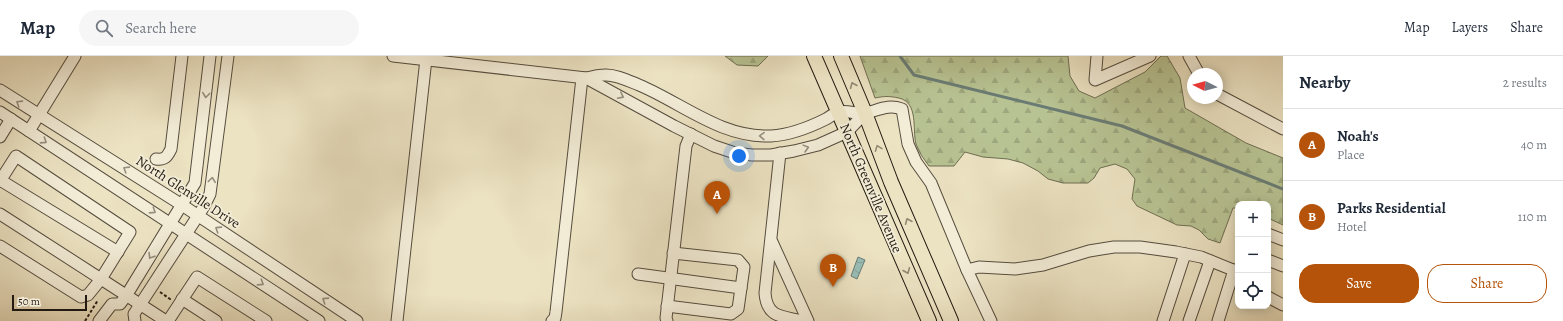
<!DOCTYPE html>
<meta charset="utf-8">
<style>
body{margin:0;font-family:Alegreya,serif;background:#f6f6f7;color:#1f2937}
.controls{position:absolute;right:12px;bottom:12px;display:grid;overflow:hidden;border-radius:8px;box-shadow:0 2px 10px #0003}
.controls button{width:36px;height:36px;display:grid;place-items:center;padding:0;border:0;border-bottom:1px solid #e0e1e3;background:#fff;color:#1f2937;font:20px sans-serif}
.compass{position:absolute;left:1187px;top:12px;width:36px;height:36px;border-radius:50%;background:#fff;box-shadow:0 2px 10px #0003;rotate:276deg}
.scale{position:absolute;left:12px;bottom:10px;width:75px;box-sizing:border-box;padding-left:4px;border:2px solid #231a11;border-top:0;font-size:11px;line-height:14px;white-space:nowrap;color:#231a11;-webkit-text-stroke:3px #f3edd8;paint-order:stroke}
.you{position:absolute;left:739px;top:100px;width:14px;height:14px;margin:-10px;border:3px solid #fff;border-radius:50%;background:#1a73e8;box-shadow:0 0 0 6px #1a73e833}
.badge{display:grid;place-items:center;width:26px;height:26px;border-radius:50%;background:#b45309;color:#fff;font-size:13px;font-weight:700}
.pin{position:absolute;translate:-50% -33px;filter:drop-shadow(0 1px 2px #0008)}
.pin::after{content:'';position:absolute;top:21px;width:14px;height:12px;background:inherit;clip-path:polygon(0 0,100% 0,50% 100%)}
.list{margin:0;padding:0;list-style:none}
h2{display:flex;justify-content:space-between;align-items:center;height:52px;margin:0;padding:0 16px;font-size:17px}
h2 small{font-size:13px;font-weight:400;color:#747a83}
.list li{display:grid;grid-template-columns:26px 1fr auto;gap:12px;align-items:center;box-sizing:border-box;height:72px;padding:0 16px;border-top:1px solid #e0e1e3}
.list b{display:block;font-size:15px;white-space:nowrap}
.list p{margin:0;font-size:13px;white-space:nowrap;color:#747a83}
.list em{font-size:13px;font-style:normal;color:#747a83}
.actions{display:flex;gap:8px;padding:12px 16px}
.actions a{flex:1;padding:9px 0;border:1px solid #b45309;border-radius:16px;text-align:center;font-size:14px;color:#b45309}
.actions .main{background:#b45309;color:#fff}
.icon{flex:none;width:22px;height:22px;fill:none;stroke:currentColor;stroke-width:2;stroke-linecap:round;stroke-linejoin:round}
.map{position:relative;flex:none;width:1283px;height:265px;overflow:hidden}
header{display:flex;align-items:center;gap:24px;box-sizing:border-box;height:56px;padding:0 20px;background:#fff;border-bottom:1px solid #e0e1e3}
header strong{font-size:19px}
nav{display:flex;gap:22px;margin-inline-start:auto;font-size:14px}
.search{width:280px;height:36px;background:#f6f6f7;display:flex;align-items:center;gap:10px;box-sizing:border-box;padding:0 14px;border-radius:22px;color:#747a83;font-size:15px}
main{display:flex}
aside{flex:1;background:#fff}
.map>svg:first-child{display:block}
</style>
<header>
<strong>Map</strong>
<div class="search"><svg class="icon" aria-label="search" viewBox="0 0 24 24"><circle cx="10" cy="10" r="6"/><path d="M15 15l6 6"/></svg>Search here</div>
<nav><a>Map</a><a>Layers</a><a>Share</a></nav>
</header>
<main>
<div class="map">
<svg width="1283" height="265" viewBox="0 0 1283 265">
<defs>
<pattern id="forest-firs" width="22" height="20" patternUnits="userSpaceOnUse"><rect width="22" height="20" fill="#b8c393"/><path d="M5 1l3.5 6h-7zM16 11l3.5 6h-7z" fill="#9ea77e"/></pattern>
<pattern id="water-waves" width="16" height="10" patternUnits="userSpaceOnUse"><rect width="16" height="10" fill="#99beb7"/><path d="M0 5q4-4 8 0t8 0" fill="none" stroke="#84a39c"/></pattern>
</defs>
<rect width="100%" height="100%" fill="#ece3c3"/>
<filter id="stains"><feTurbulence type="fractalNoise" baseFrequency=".005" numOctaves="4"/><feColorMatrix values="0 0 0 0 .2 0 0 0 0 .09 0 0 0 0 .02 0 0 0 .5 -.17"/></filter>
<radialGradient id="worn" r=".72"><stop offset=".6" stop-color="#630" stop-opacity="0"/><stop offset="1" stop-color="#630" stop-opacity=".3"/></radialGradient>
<g fill="url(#forest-firs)" stroke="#6e6e52">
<polygon points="725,0 768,0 758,10 737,9"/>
<path d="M860 0H1068L1070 20 1079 35 1095 42 1145 16 1161 0H1167L1180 22 1185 52 1246 87 1283 102V169L1268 162V148H1238V152H1233L1220 187 1208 183 1199 174 1191 170 1177 169 1137 150 1132 143 1135 123 1127 113 1115 108 1100 112 1094 122 1088 127H1063L1048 123 1038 115 1023 107 1008 103 983 101 965 96 954 110H929C924 103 919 97 916 88 912 73 919 47 899 42 889 40 885 40 875 42Z"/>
</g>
<polygon fill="url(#water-waves)" stroke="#6a7c75" points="858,201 865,204 857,223 851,220"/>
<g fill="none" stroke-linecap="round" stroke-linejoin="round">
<polyline stroke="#6a7c75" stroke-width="3" points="900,0 914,19 1122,70 1283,133"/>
<defs>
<g id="minor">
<path d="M393 0 586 22C592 21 598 19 604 19 615 18 629 25 639 29 682 47 721 82 771 80 789 79 810 71 826 63 830 61 835 56 839 56 848 54 858 59 866 57 879 54 888 48 902 53L908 88 916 106 931 127 967 214 991 265"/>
<polyline points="1097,0 1095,24 1150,0"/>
<polyline points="1189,0 1199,18"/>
<polyline points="586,22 674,70 714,90 735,97 752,99 771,99 794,95 818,89 847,76 865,57"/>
<polyline points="0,34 182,149 357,265"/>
<polyline points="1217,38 1283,73"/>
<polyline points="0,56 319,265"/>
<polyline points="29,75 75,0"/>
<polyline points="0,81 11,63"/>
<path d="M780 97 765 237C767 263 783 260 803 265"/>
<path d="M156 103C165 104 167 101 171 93L182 0"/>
<polyline points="0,124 118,196"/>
<polyline points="0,125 16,100 130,176 101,223 0,158"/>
<polyline points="1268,178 1283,184"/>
<polyline points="772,186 808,265"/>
<polyline points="0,190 81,241 88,239 101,223 166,265"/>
<polyline points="1268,204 1283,210"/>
<polyline points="967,214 979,211 1015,213 1043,209 1089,195 1114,191 1140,191 1176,196 1201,201 1238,216"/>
<polyline points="638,218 741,232"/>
<polyline points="1268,241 1283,249"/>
<polyline points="182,243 216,265"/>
<polyline points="667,250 731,258 738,253 744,211 738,204 673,197"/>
<polyline points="99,265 112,248 120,248 126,240 195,127 210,0"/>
<polyline points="135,265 134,258 203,152 210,138 228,0"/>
<polyline points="168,265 197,221 266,265"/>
<polyline points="397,265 426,3"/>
<polyline points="552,265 555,262 556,256 582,22"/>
<polyline points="667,265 666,262 686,90 691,78"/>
<polyline points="1163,265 1185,198"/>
<polyline points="1189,265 1210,205"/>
<polyline points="1218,265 1234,214"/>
</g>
<g id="major">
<polyline points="814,0 929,265"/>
<polyline points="841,0 865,57 891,126 951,265"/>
</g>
</defs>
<use href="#minor" stroke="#554c3e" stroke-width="13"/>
<use href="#major" stroke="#231a11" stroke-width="16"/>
<g stroke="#231a11" stroke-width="2" stroke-dasharray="3 2" stroke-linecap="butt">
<polyline points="160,236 170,243 169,244"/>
<polyline points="85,265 98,244"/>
</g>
<use href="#minor" stroke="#f3edd8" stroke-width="11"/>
<use href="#major" stroke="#ece3c3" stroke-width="14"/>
</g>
<defs><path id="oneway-chevron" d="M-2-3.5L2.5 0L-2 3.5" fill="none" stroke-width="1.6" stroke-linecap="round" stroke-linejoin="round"/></defs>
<g stroke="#928973">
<use href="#oneway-chevron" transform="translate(853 29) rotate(-113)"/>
<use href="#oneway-chevron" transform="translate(878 92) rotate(-111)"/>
<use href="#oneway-chevron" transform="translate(908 165) rotate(-113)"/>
<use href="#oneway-chevron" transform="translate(907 215) rotate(67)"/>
</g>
<g stroke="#958e7e">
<use href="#oneway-chevron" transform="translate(206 39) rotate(97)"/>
<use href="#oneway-chevron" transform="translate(621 40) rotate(27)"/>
<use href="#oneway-chevron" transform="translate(19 47) rotate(-148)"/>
<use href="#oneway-chevron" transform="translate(762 80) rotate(-179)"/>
<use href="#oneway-chevron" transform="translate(44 85) rotate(33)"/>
<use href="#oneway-chevron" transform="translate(806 92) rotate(-15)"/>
<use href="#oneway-chevron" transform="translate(126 113) rotate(-148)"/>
<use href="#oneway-chevron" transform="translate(212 124) rotate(-83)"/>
<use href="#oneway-chevron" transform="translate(153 155) rotate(33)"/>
<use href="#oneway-chevron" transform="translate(218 173) rotate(-147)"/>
<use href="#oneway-chevron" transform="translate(151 200) rotate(122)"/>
<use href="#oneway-chevron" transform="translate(261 227) rotate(33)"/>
<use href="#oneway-chevron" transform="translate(325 244) rotate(-147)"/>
</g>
<g text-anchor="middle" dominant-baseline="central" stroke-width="3.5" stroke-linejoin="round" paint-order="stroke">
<g font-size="14" fill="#231a11" stroke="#f3edd8">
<text transform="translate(871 132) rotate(67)">North Greenville Avenue</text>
<text transform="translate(188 136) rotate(33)">North Glenville Drive</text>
</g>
</g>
<rect width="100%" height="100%" filter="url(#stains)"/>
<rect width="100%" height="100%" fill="url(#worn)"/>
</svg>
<div class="controls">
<button>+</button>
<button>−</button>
<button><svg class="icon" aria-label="locate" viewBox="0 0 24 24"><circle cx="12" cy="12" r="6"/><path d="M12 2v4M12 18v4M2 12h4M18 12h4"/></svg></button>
</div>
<svg class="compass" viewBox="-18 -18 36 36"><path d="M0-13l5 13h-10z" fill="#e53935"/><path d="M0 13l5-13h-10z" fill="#747a83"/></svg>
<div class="scale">50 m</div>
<div class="you"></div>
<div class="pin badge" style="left:717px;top:158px">A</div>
<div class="pin badge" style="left:833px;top:231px">B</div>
</div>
<aside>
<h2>Nearby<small>2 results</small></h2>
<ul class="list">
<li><span class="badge">A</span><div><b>Noah's</b><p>Place</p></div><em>40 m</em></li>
<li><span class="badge">B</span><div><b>Parks Residential</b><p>Hotel</p></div><em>110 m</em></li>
</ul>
<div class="actions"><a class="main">Save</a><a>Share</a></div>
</aside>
</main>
